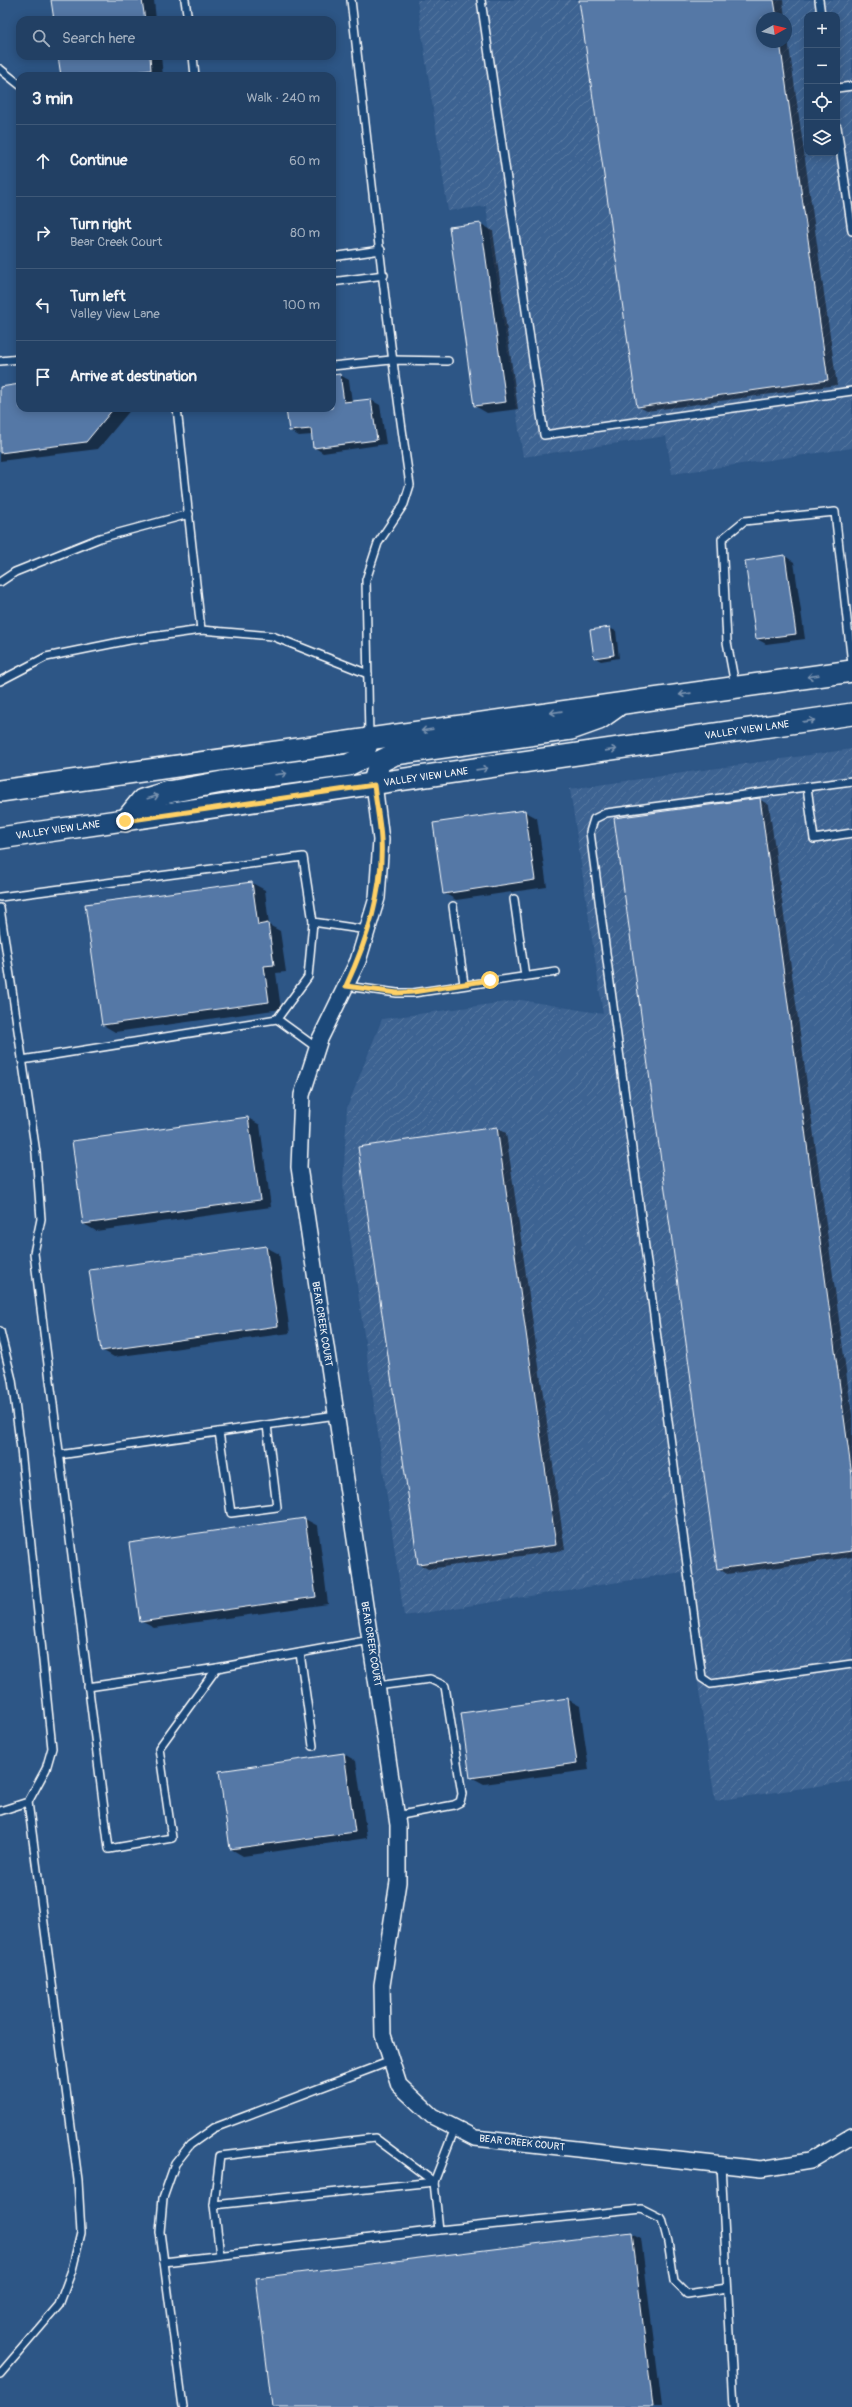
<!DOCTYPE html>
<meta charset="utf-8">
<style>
body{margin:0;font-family:Pangolin,sans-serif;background:#2a476a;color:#f1f3f6}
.controls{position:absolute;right:12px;top:12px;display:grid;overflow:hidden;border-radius:8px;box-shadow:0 2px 10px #0003}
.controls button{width:36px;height:36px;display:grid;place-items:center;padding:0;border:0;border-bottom:1px solid #3f5978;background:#224064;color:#f1f3f6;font:20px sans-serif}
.compass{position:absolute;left:756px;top:12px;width:36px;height:36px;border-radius:50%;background:#224064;box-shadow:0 2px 10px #0003;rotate:82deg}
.stop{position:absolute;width:12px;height:12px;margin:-9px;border:3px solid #ffd166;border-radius:50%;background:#fff}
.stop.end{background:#ffd166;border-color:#fff;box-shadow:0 1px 4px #0008}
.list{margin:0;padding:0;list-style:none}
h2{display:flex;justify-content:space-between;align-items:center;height:52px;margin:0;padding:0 16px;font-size:17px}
h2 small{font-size:13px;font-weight:400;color:#a2afbf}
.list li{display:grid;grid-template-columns:26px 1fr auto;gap:12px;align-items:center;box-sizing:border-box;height:72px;padding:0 16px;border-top:1px solid #3f5978}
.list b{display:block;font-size:15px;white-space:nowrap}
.list p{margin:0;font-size:13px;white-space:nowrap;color:#a2afbf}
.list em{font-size:13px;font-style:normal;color:#a2afbf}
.icon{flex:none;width:22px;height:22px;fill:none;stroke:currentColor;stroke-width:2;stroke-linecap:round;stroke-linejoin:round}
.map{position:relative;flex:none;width:852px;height:2407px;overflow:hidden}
.search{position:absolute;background:#224064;box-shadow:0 2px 10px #0003;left:16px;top:16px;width:320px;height:44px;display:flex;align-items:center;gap:10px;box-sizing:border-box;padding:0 14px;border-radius:12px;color:#a2afbf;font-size:15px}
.panel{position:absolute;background:#224064;box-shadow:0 2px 10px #0003;left:16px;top:72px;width:320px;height:340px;border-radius:12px}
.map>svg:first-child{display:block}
</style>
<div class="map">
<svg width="852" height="2407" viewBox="0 0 852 2407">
<defs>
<pattern id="industrial-furrows" width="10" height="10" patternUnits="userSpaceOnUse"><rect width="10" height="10" fill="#3d6392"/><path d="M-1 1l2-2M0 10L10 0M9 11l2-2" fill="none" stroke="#5a7aa2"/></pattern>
</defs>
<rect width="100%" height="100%" fill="#2d5686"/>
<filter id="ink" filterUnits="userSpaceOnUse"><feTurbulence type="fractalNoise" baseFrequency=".025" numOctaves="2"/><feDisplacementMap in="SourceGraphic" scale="8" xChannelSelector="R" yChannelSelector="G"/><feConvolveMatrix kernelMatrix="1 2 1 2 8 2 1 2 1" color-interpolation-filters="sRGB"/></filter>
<g filter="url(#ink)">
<g fill="url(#industrial-furrows)" fill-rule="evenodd">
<path d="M417 0H852V448L672 474 666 436 523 457 486 206 448 211ZM807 15H837V153H807ZM762 18H786V42H762Z"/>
<polygon points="852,749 852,1781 715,1801 682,1572 404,1616 343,1187 347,1108 382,1019 521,1000 603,1014 570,789"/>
</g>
<g fill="#0007">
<polygon points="52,0 154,0 156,20 55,20"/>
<polygon points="580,0 783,0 785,18 762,18 762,42 786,42 786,25 837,385 647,411 637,406"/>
<polygon points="59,56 161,56 163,76 62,76"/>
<polygon points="481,224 493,231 518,409 487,413 475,406"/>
<polygon points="340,375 349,380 352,402 371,400 380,405 386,444 323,453 314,447 312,435 299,436 290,431 287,410 332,408 332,376"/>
<polygon points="20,385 20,408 132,408 98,449 0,461 0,388"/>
<polygon points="785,556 794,562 805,639 766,644 757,639"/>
<polygon points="609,628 616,631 619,658 601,661 594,657"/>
<polygon points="759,799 769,805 852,1415 852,1557 727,1574 718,1568"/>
<polygon points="524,811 537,818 547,887 456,900 444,893"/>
<polygon points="252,883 265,890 269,925 280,931 286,972 276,973 281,1009 115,1032 103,1025 86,905"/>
<polygon points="248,1118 260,1125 271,1207 96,1231 84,1224"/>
<polygon points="497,1128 506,1133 565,1550 428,1569 419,1564"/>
<polygon points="266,1247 279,1254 290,1333 114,1357 102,1350 91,1271"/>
<polygon points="305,1519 318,1526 328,1604 154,1628 141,1621 130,1543"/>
<polygon points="567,1699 580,1706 589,1770 484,1784 471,1777"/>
<polygon points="344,1754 356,1761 367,1838 243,1856 231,1849"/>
<polygon points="631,2233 641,2238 662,2407 273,2407"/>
</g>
<g fill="#5578a6" stroke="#fff">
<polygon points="51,0 142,0 145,20 54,20"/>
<polygon points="579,0 774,0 777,18 762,18 762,42 780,42 828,380 637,407"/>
<polygon points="58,56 150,56 151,70 102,76 61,76"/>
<polygon points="481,223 506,402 474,406 449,227"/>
<polygon points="340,374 344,402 371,399 377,440 313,448 311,429 289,431 286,409 332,408 332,375"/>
<polygon points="20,384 20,408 114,408 86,442 0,453 0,387"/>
<polygon points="785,555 796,634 756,639 745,561"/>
<polygon points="610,627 614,655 594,658 590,630"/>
<polygon points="760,798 852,1476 852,1551 717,1569 614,818"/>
<polygon points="525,810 535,880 443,894 433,823"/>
<polygon points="252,882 258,925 268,923 274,965 264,966 269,1002 102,1025 85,904"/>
<polygon points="248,1117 260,1200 83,1224 72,1141"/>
<polygon points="497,1127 556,1545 418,1564 358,1147"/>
<polygon points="266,1246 278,1326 101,1351 89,1270"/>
<polygon points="305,1518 316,1597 140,1622 129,1543"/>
<polygon points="568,1698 577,1763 470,1778 461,1713"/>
<polygon points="344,1753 355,1832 230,1849 219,1771"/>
<polygon points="632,2232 653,2407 272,2407 256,2278"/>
</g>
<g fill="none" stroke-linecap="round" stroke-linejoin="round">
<defs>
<g id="lane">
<polyline points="185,0 188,20"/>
<path d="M351 0C370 162 386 324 410 485L404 504 378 543 366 580 369 737"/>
<polyline points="481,0 544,435 852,391"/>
<polyline points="819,0 821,15"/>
<polyline points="193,56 195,76"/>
<polyline points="0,69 20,85"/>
<polyline points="837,88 852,86"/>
<polyline points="837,127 852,231"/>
<polyline points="332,257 381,250"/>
<polyline points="332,282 384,275"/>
<polyline points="0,361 20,359"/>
<polyline points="332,366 391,360 448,361"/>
<polyline points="177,408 201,630"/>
<polyline points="0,582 15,572 100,538 189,514"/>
<polyline points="0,681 46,657 130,640 201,630 272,636 368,674"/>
<polyline points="735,685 727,642 722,539 744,521 835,512 852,664"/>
<polyline points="852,781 606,813 594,819 590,832 702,1678 711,1684 852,1664"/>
<polyline points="807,787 814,839 852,833"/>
<polyline points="0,897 303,857 313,922 367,930"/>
<polyline points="514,899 525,976"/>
<polyline points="453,906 464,984"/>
<polyline points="0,908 36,1153 41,1219 34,1253 109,1849 172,1838 159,1748 217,1668 370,1640"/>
<polyline points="313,922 308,977 277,1019 317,1048"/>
<polyline points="346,986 397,993 413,993 556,972"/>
<polyline points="22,1060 277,1019"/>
<polyline points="0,1331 12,1380 21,1449 52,1748 46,1769 28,1802 0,1811"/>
<polyline points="219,1432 231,1513 277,1507 267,1425"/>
<polyline points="59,1455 336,1415"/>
<polyline points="300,1653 313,1746"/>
<polyline points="377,1686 430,1679 445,1686 462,1794 460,1802 454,1805 396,1816"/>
<polyline points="88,1687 217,1668"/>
<polyline points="455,2128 434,2182 439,2230 642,2209 662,2219 668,2242 674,2281 687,2294 727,2288"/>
<polyline points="721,2165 734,2407"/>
<polyline points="214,2205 434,2182"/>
<polyline points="220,2255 214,2205 220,2156 375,2138 434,2182"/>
<polyline points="164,2262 439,2230"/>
<polyline points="0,2374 59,2305 72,2270 81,2233 78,2180 28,1802"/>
<polyline points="183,2407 160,2232 163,2198 175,2164 190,2145 214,2128 391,2061"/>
</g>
<polyline id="street" points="373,775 381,840 377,898 358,961 320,1039 302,1095 299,1167 398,1825 398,1882 382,1985 383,2035 399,2085 432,2116 475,2138 761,2169 810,2161 852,2136"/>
<g id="secondary">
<polyline points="374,785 379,762 395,754 571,729 599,719 616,707"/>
<polyline points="0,791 852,671"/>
<polyline points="125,821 142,800 169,792 222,782 348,765 362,758 369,738"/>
<polyline points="0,838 852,714"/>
</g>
</defs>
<use href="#lane" stroke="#fff" stroke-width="10"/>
<use href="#street" stroke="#fff" stroke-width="18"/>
<use href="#secondary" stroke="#fff" stroke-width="24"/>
<use href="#lane" stroke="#1f4a7a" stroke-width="7"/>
<use href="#street" stroke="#1f4a7a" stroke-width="15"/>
<use href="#secondary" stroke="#1f4a7a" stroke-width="21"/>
</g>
<defs><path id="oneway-shaft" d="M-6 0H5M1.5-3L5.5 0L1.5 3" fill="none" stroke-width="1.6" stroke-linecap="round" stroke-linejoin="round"/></defs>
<g stroke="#7992af">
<use href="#oneway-shaft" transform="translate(813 676) rotate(172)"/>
<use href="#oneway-shaft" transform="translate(685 694) rotate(172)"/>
<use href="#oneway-shaft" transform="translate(556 712) rotate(172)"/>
<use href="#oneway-shaft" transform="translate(809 721) rotate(-8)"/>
<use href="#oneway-shaft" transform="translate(427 730) rotate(172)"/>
<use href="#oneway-shaft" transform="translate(611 750) rotate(-8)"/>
<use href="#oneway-shaft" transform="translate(482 769) rotate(-8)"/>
<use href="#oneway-shaft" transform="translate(281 774) rotate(-7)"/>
<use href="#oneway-shaft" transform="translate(153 797) rotate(-17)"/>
</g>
</g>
<g fill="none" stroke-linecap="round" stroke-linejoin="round" filter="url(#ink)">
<path stroke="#ffd166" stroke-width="5" d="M125 821 374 785C376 803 380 821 381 839 384 889 367 941 346 986L397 993 413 992 490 980"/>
</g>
<g text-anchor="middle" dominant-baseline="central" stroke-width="4" stroke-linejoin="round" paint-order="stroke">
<g font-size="10" fill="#fff" stroke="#1f4a7a">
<text transform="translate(747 730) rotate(-8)">VALLEY VIEW LANE</text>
<text transform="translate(426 777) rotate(-8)">VALLEY VIEW LANE</text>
<text transform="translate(58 830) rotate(-8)">VALLEY VIEW LANE</text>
<text transform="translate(322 1324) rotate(81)">BEAR CREEK COURT</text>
<text transform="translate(371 1644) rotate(81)">BEAR CREEK COURT</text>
<text transform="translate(522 2143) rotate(6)">BEAR CREEK COURT</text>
</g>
</g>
</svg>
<div class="controls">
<button>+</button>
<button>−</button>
<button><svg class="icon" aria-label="locate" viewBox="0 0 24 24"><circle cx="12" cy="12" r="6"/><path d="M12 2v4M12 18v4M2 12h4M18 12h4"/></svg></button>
<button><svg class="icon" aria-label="layers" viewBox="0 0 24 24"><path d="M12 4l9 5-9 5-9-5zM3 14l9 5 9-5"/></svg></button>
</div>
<svg class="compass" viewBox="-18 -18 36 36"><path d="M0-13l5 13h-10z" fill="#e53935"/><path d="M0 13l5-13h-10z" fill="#a2afbf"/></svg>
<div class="stop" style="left:490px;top:980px"></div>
<div class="stop end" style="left:125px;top:821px"></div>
<div class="search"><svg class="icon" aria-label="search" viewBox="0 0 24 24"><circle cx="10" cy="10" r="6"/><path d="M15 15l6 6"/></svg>Search here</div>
<section class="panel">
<h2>3 min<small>Walk · 240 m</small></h2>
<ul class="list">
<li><svg class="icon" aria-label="ahead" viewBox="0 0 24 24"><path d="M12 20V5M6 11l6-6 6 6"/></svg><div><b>Continue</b></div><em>60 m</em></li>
<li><svg class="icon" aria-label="right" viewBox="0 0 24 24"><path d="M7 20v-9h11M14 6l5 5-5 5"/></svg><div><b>Turn right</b><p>Bear Creek Court</p></div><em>80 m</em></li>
<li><svg class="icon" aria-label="left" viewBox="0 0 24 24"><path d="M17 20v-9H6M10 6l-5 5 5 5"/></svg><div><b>Turn left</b><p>Valley View Lane</p></div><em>100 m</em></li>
<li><svg class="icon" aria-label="arrive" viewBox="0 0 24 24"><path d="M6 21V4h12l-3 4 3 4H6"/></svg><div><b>Arrive at destination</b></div></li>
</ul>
</section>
</div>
